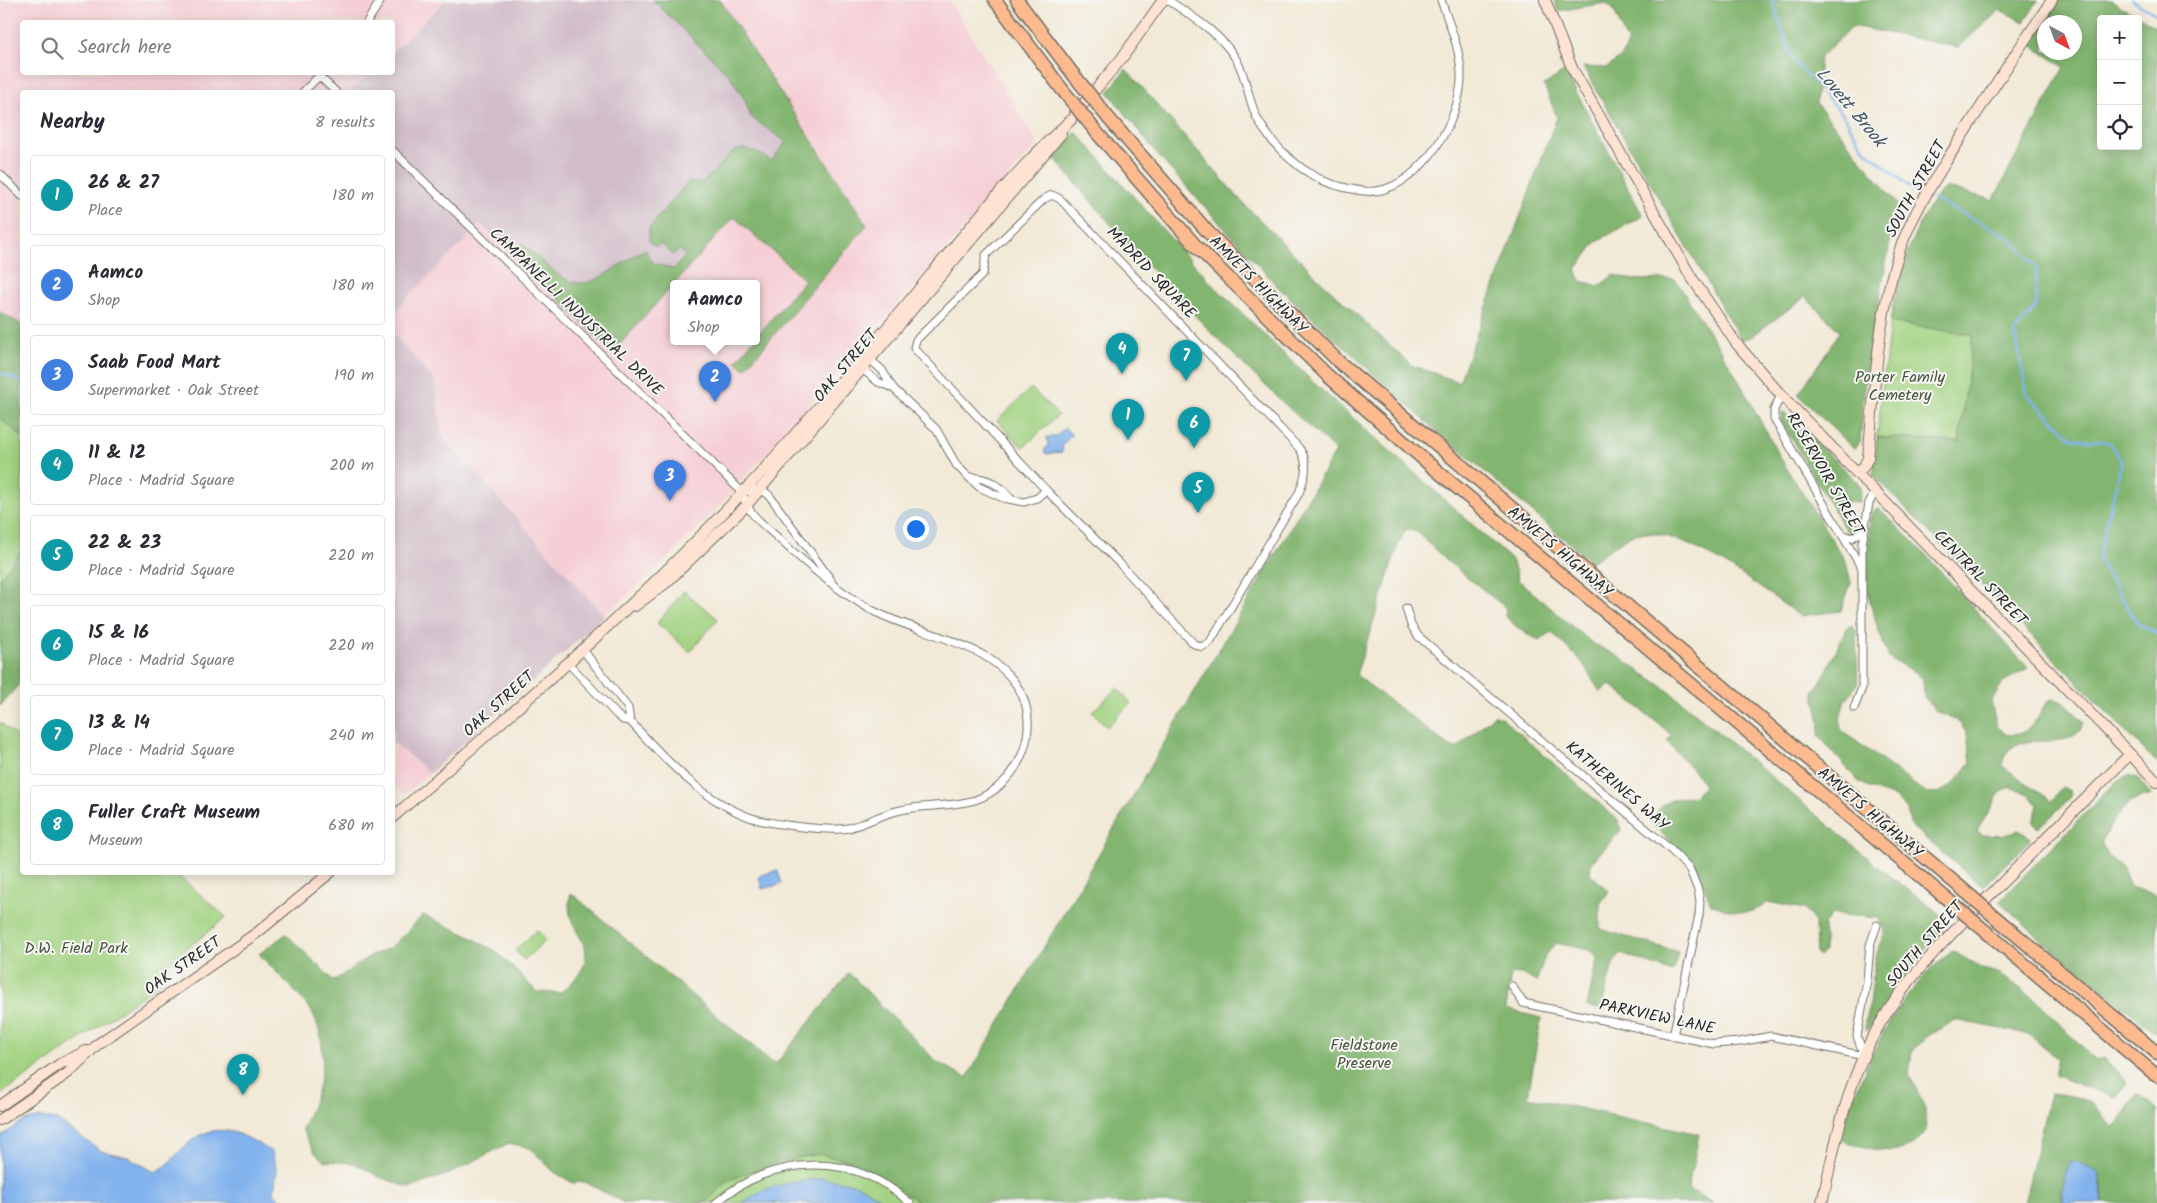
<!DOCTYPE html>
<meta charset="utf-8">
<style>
body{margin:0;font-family:Kalam,sans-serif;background:#f2f2f3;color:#2b2b33}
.controls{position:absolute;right:15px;top:15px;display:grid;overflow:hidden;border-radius:5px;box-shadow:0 2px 12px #0003}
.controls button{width:45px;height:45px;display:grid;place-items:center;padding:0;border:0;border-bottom:1px solid #e1e1e2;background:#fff;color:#2b2b33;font:25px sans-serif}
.compass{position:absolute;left:2037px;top:15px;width:45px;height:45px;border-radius:50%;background:#fff;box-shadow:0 2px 12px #0003;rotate:139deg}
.you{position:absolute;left:915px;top:528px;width:18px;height:18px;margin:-12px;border:4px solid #fff;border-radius:50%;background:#1a73e8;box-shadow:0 0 0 8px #1a73e833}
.badge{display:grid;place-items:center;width:32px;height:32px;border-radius:50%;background:#1f6fb2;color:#fff;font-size:16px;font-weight:700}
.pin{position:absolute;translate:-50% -41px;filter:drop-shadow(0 1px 2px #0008)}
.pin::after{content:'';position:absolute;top:26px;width:18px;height:15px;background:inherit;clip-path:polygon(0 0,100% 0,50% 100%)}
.popup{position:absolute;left:670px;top:280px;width:90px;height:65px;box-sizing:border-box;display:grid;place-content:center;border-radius:5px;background:#fff;filter:drop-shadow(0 1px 4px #0005);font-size:16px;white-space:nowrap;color:#7c7c81}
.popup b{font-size:19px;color:#2b2b33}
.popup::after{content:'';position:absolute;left:50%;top:100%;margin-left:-10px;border:10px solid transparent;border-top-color:#fff}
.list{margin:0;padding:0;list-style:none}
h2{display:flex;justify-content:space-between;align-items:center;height:65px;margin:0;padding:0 20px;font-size:21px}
h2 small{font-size:16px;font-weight:400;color:#7c7c81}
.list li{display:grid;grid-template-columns:32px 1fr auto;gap:15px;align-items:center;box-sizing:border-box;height:80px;margin:0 10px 10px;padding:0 10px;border:1px solid #e1e1e2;border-radius:5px}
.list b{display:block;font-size:19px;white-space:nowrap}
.list p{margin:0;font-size:16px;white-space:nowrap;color:#7c7c81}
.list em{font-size:16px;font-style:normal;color:#7c7c81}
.icon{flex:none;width:28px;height:28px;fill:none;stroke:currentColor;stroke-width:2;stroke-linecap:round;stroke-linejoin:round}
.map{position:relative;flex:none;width:2157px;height:1203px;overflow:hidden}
.search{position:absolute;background:#fff;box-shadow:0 2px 12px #0003;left:20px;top:20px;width:375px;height:55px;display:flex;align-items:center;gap:12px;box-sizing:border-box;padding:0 18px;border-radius:5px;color:#7c7c81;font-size:19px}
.panel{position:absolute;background:#fff;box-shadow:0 2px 12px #0003;left:20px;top:90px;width:375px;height:785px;border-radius:5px}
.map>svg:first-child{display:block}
</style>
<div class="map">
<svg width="2157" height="1203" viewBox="0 0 2157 1203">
<rect width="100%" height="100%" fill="#f6f6f2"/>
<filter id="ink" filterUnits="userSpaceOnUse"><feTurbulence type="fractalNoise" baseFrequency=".02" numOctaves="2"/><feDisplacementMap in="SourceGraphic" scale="10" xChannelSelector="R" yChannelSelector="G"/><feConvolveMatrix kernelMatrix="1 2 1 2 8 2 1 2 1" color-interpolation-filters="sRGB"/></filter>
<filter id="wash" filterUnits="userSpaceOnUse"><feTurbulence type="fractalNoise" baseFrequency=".0096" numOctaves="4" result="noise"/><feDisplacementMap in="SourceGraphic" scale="20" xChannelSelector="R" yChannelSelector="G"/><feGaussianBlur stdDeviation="1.12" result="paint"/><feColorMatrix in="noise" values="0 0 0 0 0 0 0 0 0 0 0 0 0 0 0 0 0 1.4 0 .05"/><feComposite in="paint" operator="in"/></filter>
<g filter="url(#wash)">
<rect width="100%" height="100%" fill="#f2e9d6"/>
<g fill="#f6cfd6" fill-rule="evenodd">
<polygon points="0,0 446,0 393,51 392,22 22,22 22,72 370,73 349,92 22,92 22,344 0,322"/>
<path d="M653 0H949L1038 143 847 363 722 503 666 560 605 616 442 436 434 380 393 332 392 312 481 224 793 139ZM674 283H756V341H674Z"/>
<polygon points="397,746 430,773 404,795 393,784 393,750"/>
</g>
<g fill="#d1bdc9">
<polygon points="446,0 653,0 793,139 601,343 481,224 393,312 392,92 349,92 370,73 392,72 393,51"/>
<polygon points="392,332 434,380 442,436 605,616 430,773 393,743"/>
</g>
<g fill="#a3d382" stroke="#677f56">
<polygon points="1890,322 1973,335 1959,443 1877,437"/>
<polygon points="1031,388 1058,415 1023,448 997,421"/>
<polygon points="0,411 22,430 22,558 0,587"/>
<polygon points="684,591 718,619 690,652 657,623"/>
<polygon points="1117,688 1131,703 1107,727 1092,712"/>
<polygon points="0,722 22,741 22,872 175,873 226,917 156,974 163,981 0,1095"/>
<polygon points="537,930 546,940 524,960 515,950"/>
<polygon points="788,1076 965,1203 677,1203"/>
</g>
<g fill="#82b570" stroke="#56704e" fill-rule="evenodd">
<path d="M653 0H720L867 225 745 369 736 361 753 341H756V337L805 280 734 217 613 352 512 253 522 243C583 301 579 290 645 249L653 263 673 269 685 256 679 249 673 255 661 244 656 247 649 241V228L688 182 701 183C730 162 729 132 771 161L786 142 751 117 745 100 730 76Z"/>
<polygon points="1554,0 2039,0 2024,22 2000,10 1958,47 1853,26 1820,57 1816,103 1897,204 1865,377 1860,442 1854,449 1798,395 1840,332 1805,297 1751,337 1741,340 1583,67 1607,68 1622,56 1628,44 1613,8 1605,3 1558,11"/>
<path d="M2057 0H2112L2121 7 2157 27V763L1873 475 1877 437 1959 442 1973 335 1890 322C1895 286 1917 210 1946 187L1993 200 2064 67 2031 45ZM2101 19H2138V146H2101ZM2044 22H2074V52H2044Z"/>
<path d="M1126 69 1244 204 1326 286 1411 365 1459 382 1557 117 1544 85 1565 71 1643 216 1597 241 1576 269 1581 281 1599 286 1614 275 1633 280 1675 279 1730 365 1784 464 1846 562 1851 583 1841 611 1800 616C1763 590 1686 529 1640 533 1628 534 1602 555 1591 562L1422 418 1278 287 1162 160 1108 92Z"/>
<path d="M1076 132 1209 281 1315 384 1512 560 1518 580 1593 644 1616 655 1670 692 1881 869 1949 921 1915 961 1872 1026 1866 1031C1863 1021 1868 1012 1870 1003 1874 977 1872 958 1885 933L1879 918 1832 914 1824 924V952L1820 956 1816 954 1815 922 1804 909 1768 902C1750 918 1732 912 1711 904L1696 866 1652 824C1658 802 1671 798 1693 797L1704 786 1699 777 1667 741 1672 735 1610 684 1600 692 1582 662 1551 632 1540 641 1519 629 1505 616 1506 608 1446 560 1417 532 1406 529 1398 545 1356 675 1449 746 1457 748 1494 715 1501 717 1618 820 1621 830 1591 863 1590 874 1609 891 1600 904V929L1678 952 1673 972 1621 953 1613 964 1601 1009 1587 1007 1597 958 1589 950 1556 943 1546 954 1536 982 1522 974 1511 973 1506 1009 1541 1018 1528 1097 1699 1134 1688 1189 1714 1203H920L859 1163 818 1154 771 1164 729 1180 705 1203H624L585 1182 573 1183 554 1172 530 1148 509 1143 451 1173 410 1188 379 1177 354 1163 324 1161 315 1153 302 1129C320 1091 332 1054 313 1014 306 1001 271 967 259 954L286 934 334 981 368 957 390 948 423 915 465 934 497 952 537 992 560 993C618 946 558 937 571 893L775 1065 849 973 937 1062 967 1078 1336 451C1233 359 1139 261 1052 155Z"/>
<polygon points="0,312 22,325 22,437 0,418"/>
<polygon points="1783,411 1856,480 1861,488 1859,502 1847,502 1845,507 1847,516 1854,517 1853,532 1848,532 1844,528 1780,419"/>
<path d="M1875 509H1880L1925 554 2028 668 2003 682 1991 702 1997 726 2007 735C2012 734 2018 735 2022 733 2052 717 2037 672 2084 722 2072 761 2010 719 2002 766L2052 801 2062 787 2070 791 2071 797 2039 828 2033 823 2038 805 2028 794 2010 787 1999 794 1977 831 1982 835 2002 836 2018 830 2030 837 2029 841 1983 887 1911 826 1907 810 1895 797 1875 790 1859 782 1819 736 1820 722 1814 693 1829 666 1846 629 1852 626 1856 630 1858 684C1846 698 1838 711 1841 730L1927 794C1948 794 1959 778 1971 762L1967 734 1958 720 1936 712 1924 697 1923 679 1915 672 1889 658C1880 633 1868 607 1867 580 1866 566 1868 552 1869 538 1869 529 1868 514 1875 509Z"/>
<polygon points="22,550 22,681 0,706 0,578"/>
<polygon points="2129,775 2139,779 2151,795 2129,802 2114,820 2101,842 2110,859 2123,868 2130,887 2157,895 2157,1034 2044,942 1999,901 2117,781"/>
<path d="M1953 951 1983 969 2001 974 2040 1003 2096 1061 2104 1058 2127 1082 2116 1098 2054 1075 2058 1059 2028 1034 1954 1020 1928 1036 1912 1052 1909 1074 1925 1108 1926 1131C1922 1135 1919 1140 1915 1143 1897 1159 1859 1146 1839 1139 1859 1075 1896 990 1953 951Z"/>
<path d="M2050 1093C2065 1095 2083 1096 2095 1106 2102 1112 2105 1121 2113 1127L2118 1125 2137 1094 2157 1109V1203H2103L2101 1176 2061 1189 2063 1203H2024Z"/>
</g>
<g fill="#82b3ed" stroke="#566f8c">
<polygon points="1065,428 1072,435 1063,444 1062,452 1046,454 1044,451 1048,445 1047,437 1055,437"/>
<polygon points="775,871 778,871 782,884 762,889 759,876"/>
<path d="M38 1117 57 1120 101 1151 128 1157 155 1172C172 1164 171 1159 184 1147 216 1117 241 1133 272 1152L277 1170 274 1192 282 1203H0V1137L24 1121Z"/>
<polygon points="2076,1161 2099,1172 2103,1203 2063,1203 2063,1180 2069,1164"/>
<path d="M823 1178 858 1185 887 1203H743C764 1184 797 1182 823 1178Z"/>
</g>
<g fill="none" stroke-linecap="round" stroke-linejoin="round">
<g stroke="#82b3ed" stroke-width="2.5">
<polyline points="1772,0 1793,60 1844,116 1864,149 1915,191"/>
<polyline points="2131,0 2157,15"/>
<polyline points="1933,199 2007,236 2036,267 2036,306 2015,332 2027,395 2073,439 2108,442 2122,461 2098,559 2139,625 2157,633"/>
<polyline points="0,373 22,381"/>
</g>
</g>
</g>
<g filter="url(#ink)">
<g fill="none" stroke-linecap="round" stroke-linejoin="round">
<defs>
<g id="street">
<path d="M1168 0C1193 17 1220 33 1236 59 1247 77 1248 101 1258 120 1273 147 1304 176 1335 185 1347 188 1363 193 1376 191 1422 185 1463 117 1461 73 1460 48 1449 24 1441 0"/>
<polyline points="367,22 381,0"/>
<polyline points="319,76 336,92"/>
<polyline points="303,92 323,72"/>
<polyline points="392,150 742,492"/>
<polyline points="0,174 22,196"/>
<path d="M1052 195 1060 199 1299 448C1310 463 1305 477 1299 493L1210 642 1202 647 1194 644 1120 564 1046 490 914 348 916 340 983 274 986 255 1044 199Z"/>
<polyline points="867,357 882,370 893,388 936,429 957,466 979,487 1003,498 1024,502 1037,498 1046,490"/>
<polyline points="860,367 878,382 893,388"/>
<polyline points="1781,395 1774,410 1774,419 1861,567"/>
<path d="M970 477C989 478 1000 485 1011 499"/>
<polyline points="742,492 761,489 769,495 831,580"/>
<polyline points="1842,534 1852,538 1863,530"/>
<polyline points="1406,608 1411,625 1418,636 1671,850 1690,870 1698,890 1700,902 1699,915 1673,1036"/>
<polyline points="583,650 628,708 630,721"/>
<path d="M568 663 617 715 623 720 630 721C665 759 702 801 752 818 771 824 828 832 848 828 866 824 883 813 901 810 925 805 951 807 975 800 1016 786 1039 737 1023 697 998 640 916 636 868 608 835 589 806 564 779 539 763 524 747 514 742 492"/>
<polyline points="1854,708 1862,688 1862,544 1869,503 1875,492"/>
<polyline points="1512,986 1523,1003 1714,1044 1740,1042 1771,1036 1864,1056"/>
<polyline points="1864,1056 1857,1036 1867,981 1870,945 1877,925"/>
<path d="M716 1203C773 1154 853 1151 910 1203"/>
</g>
<g id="secondary">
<polyline points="1545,0 1572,68 1690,275 1736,343 1781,395 2157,782"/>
<polyline points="1075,114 1122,58 1163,0"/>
<path d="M1857 473 1864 466 1868 458C1875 389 1877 318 1899 252 1911 217 1931 186 1950 155 1983 103 2017 51 2052 0"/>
<polyline points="635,606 666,583 745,507 1061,134"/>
<path d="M392 818C518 708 644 600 757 477 817 410 876 342 933 272 976 220 1020 165 1071 120"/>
<polyline points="0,1106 60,1064 86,1051"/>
<polyline points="0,1120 68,1073 98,1044 258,932 331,872"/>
<path d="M1822 1203C1834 1147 1845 1092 1871 1040 1902 980 1952 933 1999 886 2043 842 2086 798 2130 754"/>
</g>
<g id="highway">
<polyline points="995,0 1061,88"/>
<polyline points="1017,0 1073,74"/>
<polyline points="1110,120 1207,231 1339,362 1960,887"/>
<polyline points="1098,134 1194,244 1327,375 1429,464 1947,899"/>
<polyline points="2002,923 2157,1053"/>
<polyline points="1990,935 2157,1076"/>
</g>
</defs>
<use href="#street" stroke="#716e67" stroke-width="9"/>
<use href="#secondary" stroke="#716e67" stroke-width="12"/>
<use href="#highway" stroke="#716e67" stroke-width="15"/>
<use href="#street" stroke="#fff" stroke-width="7"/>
<use href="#secondary" stroke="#fee3d2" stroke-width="10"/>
<use href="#highway" stroke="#fcba8e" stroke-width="12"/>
<defs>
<g id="highway-bridge">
<polyline points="1073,74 1110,120"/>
<polyline points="1061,88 1098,134"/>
<polyline points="1960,887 2002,923"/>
<polyline points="1947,899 1990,935"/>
</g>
</defs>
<use href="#highway-bridge" stroke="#716e67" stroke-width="15" stroke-linecap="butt"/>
<use href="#highway-bridge" stroke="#fcba8e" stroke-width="12"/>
</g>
</g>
<g text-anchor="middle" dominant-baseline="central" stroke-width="4" stroke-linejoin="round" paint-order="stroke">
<g font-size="16" fill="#2b2b2b" stroke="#f6f6f2">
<text transform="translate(1916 189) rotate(-61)">SOUTH STREET</text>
<text transform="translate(1151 273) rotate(46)">MADRID SQUARE</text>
<text transform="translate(1258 285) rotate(45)">AMVETS HIGHWAY</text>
<text transform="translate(576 312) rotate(44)">CAMPANELLI INDUSTRIAL DRIVE</text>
<text transform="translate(846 366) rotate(-50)">OAK STREET</text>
<text transform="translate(1825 474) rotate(60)">RESERVOIR STREET</text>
<text transform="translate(1560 552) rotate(40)">AMVETS HIGHWAY</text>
<text transform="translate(1980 578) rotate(46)">CENTRAL STREET</text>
<text transform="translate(499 704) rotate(-42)">OAK STREET</text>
<text transform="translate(1617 786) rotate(40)">KATHERINES WAY</text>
<text transform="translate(1870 813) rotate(40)">AMVETS HIGHWAY</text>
<text transform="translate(1925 944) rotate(-49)">SOUTH STREET</text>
<text transform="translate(183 966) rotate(-35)">OAK STREET</text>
<text transform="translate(1657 1017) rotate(12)">PARKVIEW LANE</text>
</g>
<g font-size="16" fill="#495541" stroke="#f6f6f2">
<text x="1900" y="377">Porter Family<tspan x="1900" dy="18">Cemetery</tspan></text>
<text x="76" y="948">D.W. Field Park</text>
<text x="1364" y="1045">Fieldstone<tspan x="1364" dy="18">Preserve</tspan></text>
</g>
<g font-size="18" font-style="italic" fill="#455465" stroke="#f6f6f2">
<text transform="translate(1850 108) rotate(50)">Lovett Brook</text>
</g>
</g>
</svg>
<div class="controls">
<button>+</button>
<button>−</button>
<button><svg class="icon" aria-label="locate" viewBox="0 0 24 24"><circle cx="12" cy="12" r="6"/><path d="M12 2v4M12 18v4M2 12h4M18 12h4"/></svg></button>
</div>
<svg class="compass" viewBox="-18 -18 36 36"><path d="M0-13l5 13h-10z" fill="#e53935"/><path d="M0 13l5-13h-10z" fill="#7c7c81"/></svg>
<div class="you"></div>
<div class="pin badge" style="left:1128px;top:440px;background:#0f9aa8">1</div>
<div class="pin badge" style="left:715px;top:402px;background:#3f7fe0">2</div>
<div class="popup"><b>Aamco</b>Shop</div>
<div class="pin badge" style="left:670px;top:501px;background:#3f7fe0">3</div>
<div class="pin badge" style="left:1122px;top:374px;background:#0f9aa8">4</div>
<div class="pin badge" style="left:1198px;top:513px;background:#0f9aa8">5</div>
<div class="pin badge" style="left:1194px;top:448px;background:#0f9aa8">6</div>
<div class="pin badge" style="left:1186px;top:381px;background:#0f9aa8">7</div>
<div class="pin badge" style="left:243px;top:1095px;background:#0f9aa8">8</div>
<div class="search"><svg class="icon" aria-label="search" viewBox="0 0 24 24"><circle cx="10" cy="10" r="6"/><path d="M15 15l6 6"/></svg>Search here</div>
<section class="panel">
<h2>Nearby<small>8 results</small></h2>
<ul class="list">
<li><span class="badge" style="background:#0f9aa8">1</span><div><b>26 &amp; 27</b><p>Place</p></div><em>180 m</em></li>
<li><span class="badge" style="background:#3f7fe0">2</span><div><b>Aamco</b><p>Shop</p></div><em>180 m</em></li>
<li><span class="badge" style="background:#3f7fe0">3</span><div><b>Saab Food Mart</b><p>Supermarket · Oak Street</p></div><em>190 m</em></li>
<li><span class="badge" style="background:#0f9aa8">4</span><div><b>11 &amp; 12</b><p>Place · Madrid Square</p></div><em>200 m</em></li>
<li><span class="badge" style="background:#0f9aa8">5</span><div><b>22 &amp; 23</b><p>Place · Madrid Square</p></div><em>220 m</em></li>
<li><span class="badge" style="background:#0f9aa8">6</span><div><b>15 &amp; 16</b><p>Place · Madrid Square</p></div><em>220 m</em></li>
<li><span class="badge" style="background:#0f9aa8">7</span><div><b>13 &amp; 14</b><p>Place · Madrid Square</p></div><em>240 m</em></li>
<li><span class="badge" style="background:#0f9aa8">8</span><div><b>Fuller Craft Museum</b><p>Museum</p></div><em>680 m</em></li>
</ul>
</section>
</div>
